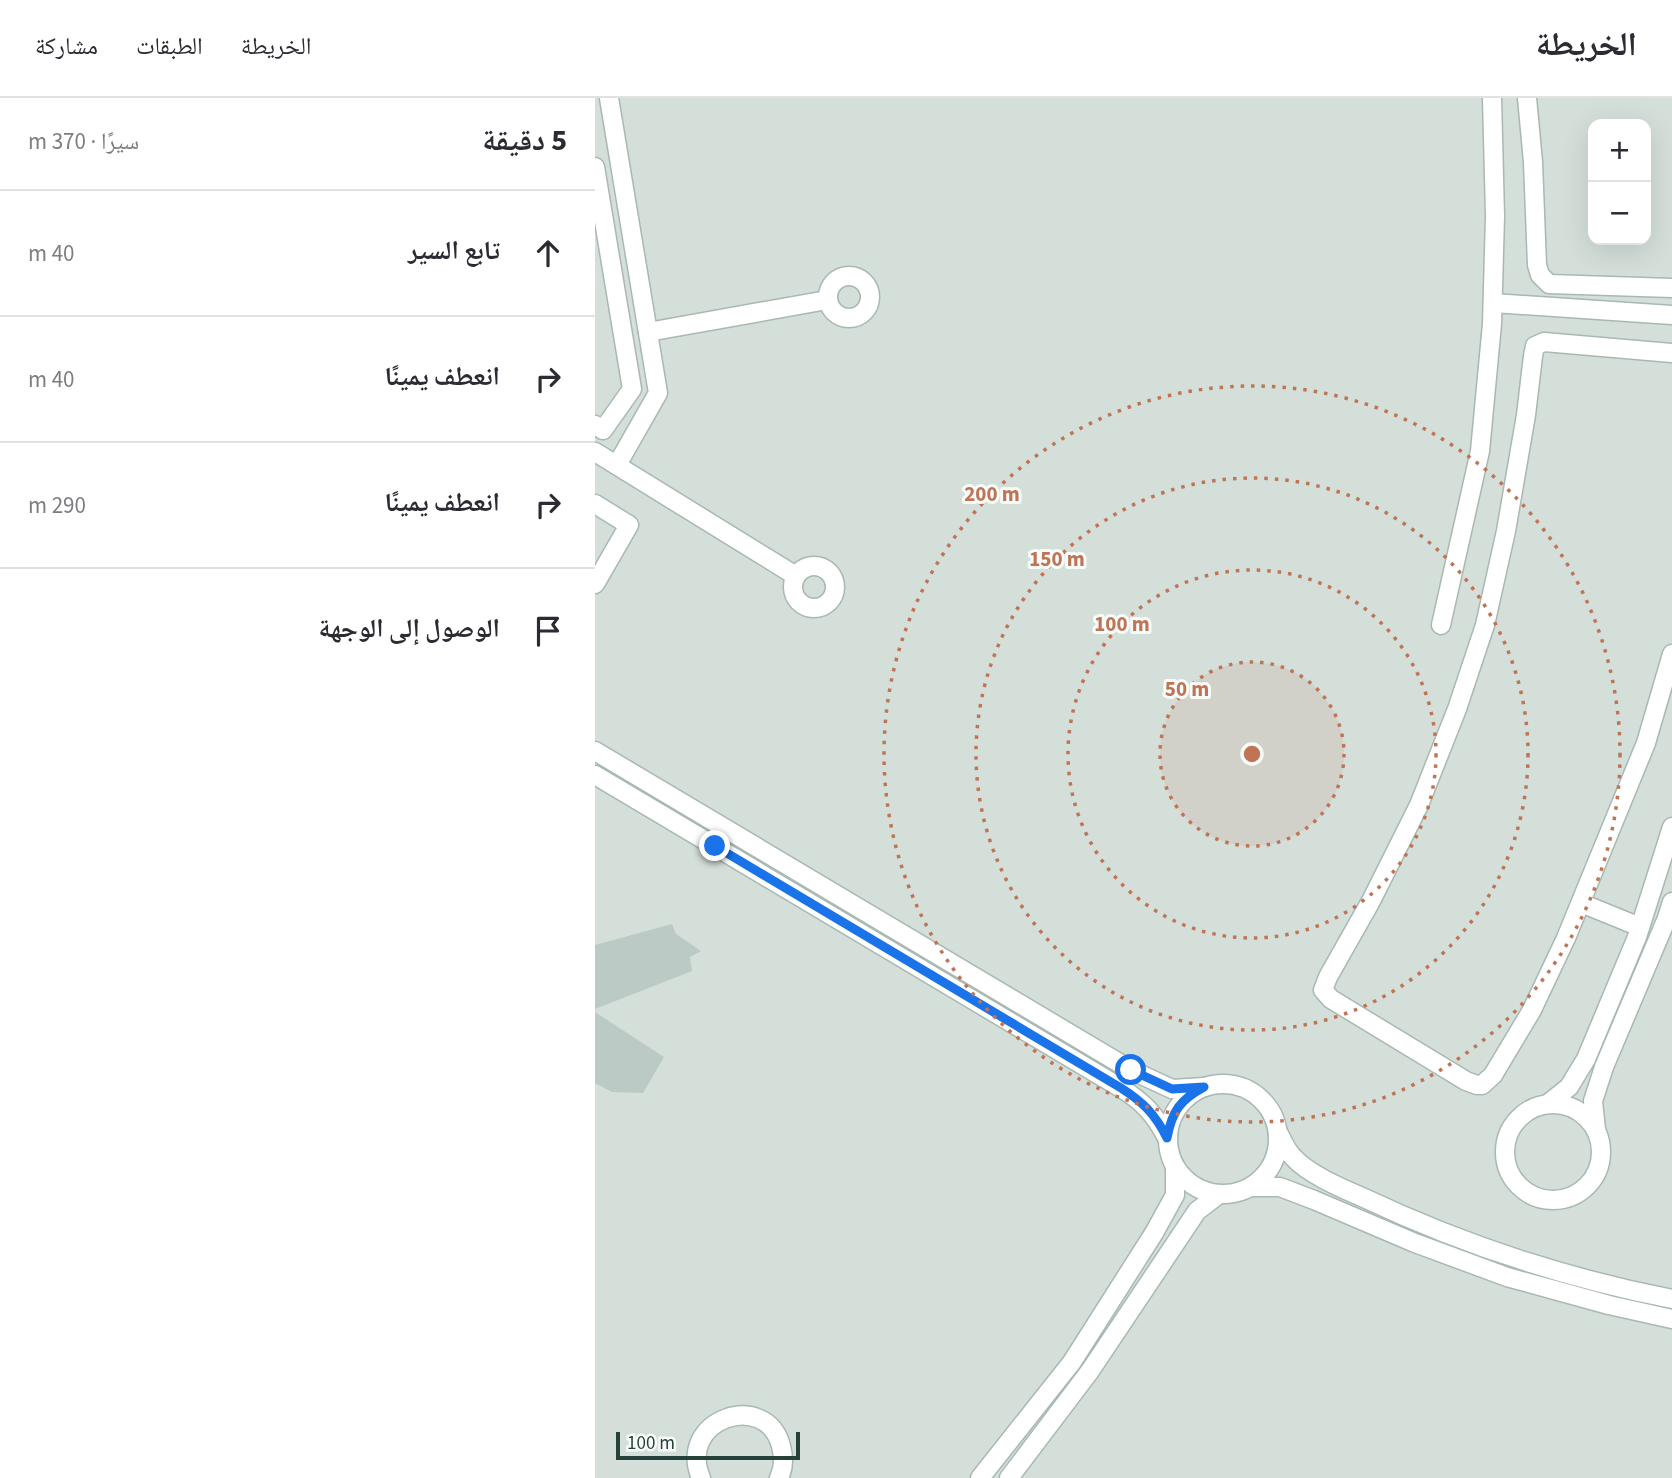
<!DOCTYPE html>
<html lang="ar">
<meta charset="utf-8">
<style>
body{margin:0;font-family:"Source Sans 3","Noto Naskh Arabic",sans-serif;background:#f7f7f7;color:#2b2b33;direction:rtl}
.controls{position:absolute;right:21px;top:21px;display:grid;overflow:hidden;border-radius:14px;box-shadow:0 7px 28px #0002}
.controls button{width:63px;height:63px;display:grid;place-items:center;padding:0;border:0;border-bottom:2px solid #e1e1e2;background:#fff;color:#2b2b33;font:35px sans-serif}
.scale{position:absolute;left:21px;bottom:18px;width:184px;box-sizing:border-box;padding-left:7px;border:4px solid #24423a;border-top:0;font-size:19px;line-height:24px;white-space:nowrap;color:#24423a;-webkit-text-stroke:5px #f7fbf9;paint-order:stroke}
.stop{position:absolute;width:21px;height:21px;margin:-16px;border:5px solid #1a73e8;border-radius:50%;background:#fff}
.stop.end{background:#1a73e8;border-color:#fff;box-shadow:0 2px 7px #0008}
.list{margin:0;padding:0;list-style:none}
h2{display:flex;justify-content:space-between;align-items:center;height:91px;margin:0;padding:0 28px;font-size:30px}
h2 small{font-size:23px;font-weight:400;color:#7c7c81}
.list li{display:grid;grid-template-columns:46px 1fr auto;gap:21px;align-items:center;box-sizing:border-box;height:126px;padding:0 28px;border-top:2px solid #e1e1e2}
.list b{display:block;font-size:26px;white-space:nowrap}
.list em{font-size:23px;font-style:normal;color:#7c7c81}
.icon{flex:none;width:38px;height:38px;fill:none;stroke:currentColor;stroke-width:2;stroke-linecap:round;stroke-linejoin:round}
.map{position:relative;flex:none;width:1077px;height:1380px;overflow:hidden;direction:ltr}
header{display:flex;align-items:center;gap:42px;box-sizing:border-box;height:98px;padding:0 35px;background:#fff;border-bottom:2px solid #e1e1e2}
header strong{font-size:33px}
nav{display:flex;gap:38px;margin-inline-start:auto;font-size:24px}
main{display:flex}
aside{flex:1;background:#fff}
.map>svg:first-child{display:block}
</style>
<header>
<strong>الخريطة</strong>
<nav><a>الخريطة</a><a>الطبقات</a><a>مشاركة</a></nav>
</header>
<main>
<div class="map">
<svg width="1077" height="1380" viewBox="0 0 1077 1380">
<rect width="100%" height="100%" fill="#e6efeb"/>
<path fill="#d4dfda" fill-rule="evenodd" d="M0 0H1077V1380H0ZM998 26H1051V142H998Z"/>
<g fill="#bbcac4">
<polygon points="77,826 81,836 106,853 95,859 97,873 0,911 0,847"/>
<polygon points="0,914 69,959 48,995 17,994 0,985"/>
</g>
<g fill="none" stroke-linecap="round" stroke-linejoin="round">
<defs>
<g id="minor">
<polyline points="14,0 63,295 22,367"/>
<polyline points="932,0 938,64 942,167 945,177 954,186 1077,190"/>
<polyline points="0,69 37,291 8,332 0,327"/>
<circle cx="254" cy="199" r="21"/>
<polyline points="898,205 1077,217"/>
<polyline points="53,234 232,202"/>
<polyline points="1077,255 949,244 940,248 938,258 931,317 911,433 890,527 862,611 824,707 776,803 733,879 728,892 736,901 871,983 882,987 887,987 898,977 937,912 971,840 1051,645 1077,556"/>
<polyline points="0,354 201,478"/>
<polyline points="0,406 34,427 0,486"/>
<circle cx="219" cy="489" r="21"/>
<polyline points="846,527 885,353 897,226 900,118 897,0"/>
<polyline points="0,653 536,972 577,991 609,989"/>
<path d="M0 677 526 990C548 1004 560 1016 572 1040"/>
<polyline points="986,805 1045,829"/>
<circle cx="628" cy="1041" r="55"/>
<polyline points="954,1005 974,989 991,961 1042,839 1077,729"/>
<circle cx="958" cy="1054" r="48"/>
<polyline points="1001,1032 998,1003 1009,969 1072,820 1077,804"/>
<path d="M684 1036C688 1044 692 1053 698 1059 713 1076 746 1090 767 1099 866 1146 970 1180 1077 1201"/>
<polyline points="656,1089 685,1089 719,1102 820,1145 912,1179 1014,1207 1077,1221"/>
<path d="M106 1380C81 1321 171 1291 186 1348 189 1359 189 1370 184 1380"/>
<polyline points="385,1380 477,1264 559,1135 580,1097 580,1069"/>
<polyline points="414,1380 495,1273 602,1113 623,1097"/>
</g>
</defs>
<use href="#minor" stroke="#a8b8b2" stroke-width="21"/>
<use href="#minor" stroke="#fff" stroke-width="18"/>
</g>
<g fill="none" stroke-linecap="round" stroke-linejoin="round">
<path stroke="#1a73e8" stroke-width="9" d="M120 748 526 990C548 1004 560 1016 572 1040 577 1013 585 1002 609 989L577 991 536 972"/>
</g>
<circle cx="657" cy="656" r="92" fill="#c07456" fill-opacity=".12"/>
<g fill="none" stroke="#c07456" stroke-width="3.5" stroke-dasharray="3.5 7">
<circle cx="657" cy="656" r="92"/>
<circle cx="657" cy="656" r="184"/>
<circle cx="657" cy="656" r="276"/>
<circle cx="657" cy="656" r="368"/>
</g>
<circle cx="657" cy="656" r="10" fill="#c07456" stroke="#f7fbf9" stroke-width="3.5"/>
<g font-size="21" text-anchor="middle" font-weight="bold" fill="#c07456" stroke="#f7fbf9" stroke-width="6" stroke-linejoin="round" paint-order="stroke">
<text x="397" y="403">200 m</text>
<text x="462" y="468">150 m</text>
<text x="527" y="533">100 m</text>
<text x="592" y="598">50 m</text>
</g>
</svg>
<div class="controls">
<button>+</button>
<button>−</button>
</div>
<div class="scale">100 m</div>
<div class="stop" style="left:536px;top:972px"></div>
<div class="stop end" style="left:120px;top:748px"></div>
</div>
<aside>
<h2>5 دقيقة<small>سيرًا · 370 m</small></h2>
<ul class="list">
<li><svg class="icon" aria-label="ahead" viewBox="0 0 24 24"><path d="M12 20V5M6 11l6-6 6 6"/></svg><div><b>تابع السير</b></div><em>40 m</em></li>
<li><svg class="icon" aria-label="right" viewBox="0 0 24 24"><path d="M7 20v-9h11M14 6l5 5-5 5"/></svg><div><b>انعطف يمينًا</b></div><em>40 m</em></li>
<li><svg class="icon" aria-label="right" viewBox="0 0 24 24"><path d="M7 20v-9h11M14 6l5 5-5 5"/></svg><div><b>انعطف يمينًا</b></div><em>290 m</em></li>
<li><svg class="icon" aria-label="arrive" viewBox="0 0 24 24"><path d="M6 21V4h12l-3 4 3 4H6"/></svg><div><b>الوصول إلى الوجهة</b></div></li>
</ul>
</aside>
</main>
